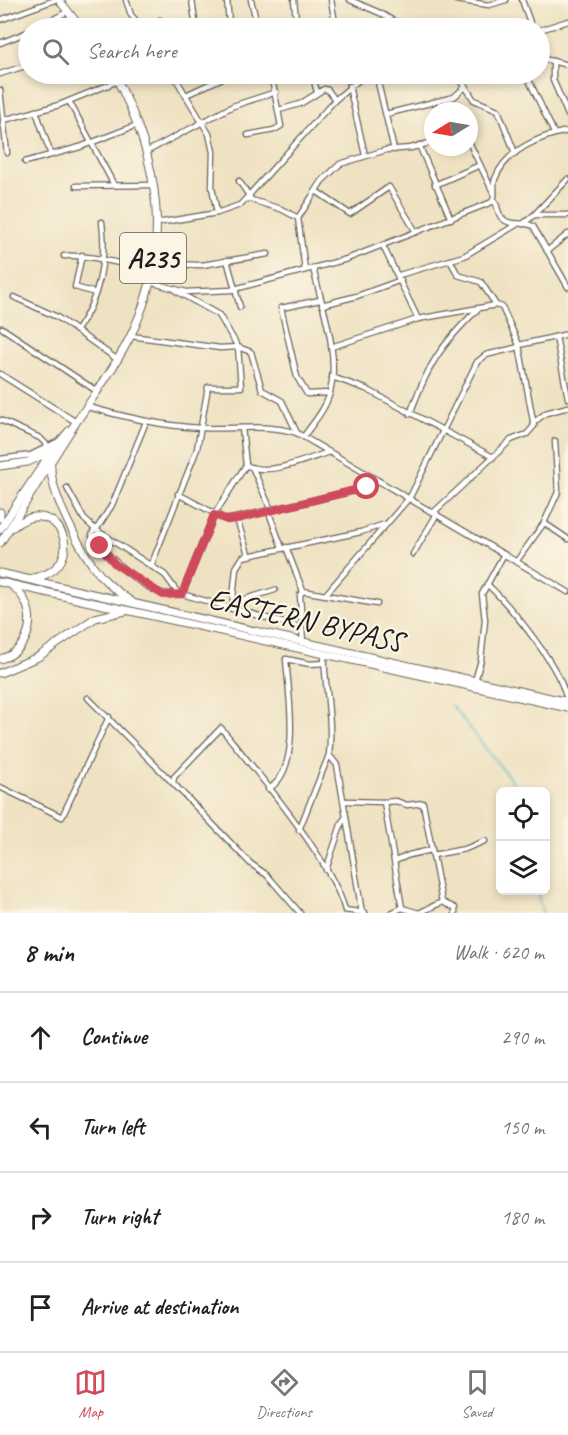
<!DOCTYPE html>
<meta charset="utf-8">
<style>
body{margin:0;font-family:Caveat,sans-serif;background:#f2f2f2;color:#202124}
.controls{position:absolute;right:18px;bottom:18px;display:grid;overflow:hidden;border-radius:9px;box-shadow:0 3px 9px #0003}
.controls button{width:54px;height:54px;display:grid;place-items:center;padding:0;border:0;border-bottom:2px solid #e0e0e0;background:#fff;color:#202124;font:30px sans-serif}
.compass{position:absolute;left:424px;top:102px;width:54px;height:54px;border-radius:50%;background:#fff;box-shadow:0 3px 9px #0003;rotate:259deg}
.stop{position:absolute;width:18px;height:18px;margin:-14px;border:4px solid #d1495b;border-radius:50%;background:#fff}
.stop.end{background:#d1495b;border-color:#fff;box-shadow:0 2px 6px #0008}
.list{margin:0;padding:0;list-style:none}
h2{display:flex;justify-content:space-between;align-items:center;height:78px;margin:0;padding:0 24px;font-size:26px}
h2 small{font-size:20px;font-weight:400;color:#757577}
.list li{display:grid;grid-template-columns:39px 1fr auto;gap:18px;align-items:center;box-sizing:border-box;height:90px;padding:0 24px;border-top:2px solid #e0e0e0}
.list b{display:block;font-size:22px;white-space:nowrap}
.list em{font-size:20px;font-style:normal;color:#757577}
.icon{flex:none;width:33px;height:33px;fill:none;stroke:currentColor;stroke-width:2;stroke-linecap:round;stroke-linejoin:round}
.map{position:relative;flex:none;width:568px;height:913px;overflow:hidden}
.search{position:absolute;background:#fff;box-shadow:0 3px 9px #0003;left:18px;right:18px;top:18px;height:66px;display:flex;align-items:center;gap:15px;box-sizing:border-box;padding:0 21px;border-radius:33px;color:#757577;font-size:22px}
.sheet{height:438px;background:#fff}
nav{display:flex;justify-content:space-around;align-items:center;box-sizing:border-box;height:84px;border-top:2px solid #e0e0e0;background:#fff;font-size:16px;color:#757577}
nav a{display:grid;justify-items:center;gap:3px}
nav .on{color:#d1495b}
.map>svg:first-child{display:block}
</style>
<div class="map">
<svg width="568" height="913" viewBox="0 0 568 913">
<rect width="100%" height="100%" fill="#fcf5e5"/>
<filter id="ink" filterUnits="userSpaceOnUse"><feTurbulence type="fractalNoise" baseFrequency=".0167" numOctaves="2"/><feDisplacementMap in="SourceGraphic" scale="12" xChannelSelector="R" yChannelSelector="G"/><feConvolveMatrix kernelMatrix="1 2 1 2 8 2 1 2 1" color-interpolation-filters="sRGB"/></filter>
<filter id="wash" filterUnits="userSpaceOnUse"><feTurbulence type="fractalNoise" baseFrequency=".008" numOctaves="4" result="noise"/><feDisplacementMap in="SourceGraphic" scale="24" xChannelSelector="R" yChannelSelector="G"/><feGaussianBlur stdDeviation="1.35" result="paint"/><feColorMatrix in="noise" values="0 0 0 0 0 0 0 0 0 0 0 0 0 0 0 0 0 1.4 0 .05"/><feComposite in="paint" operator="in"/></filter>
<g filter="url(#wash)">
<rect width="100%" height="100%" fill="#efe2c2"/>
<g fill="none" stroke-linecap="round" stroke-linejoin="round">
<g stroke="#3faebc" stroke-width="1.5">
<polyline points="451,705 512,781 514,792"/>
<polyline points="537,890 542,913"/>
</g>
</g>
</g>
<g filter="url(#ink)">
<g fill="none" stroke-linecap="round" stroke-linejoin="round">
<defs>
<g id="minor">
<polyline points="126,0 131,15 143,28"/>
<polyline points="192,0 196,28"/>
<polyline points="251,0 258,28"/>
<polyline points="294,0 297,28"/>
<polyline points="331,0 336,28"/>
<polyline points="350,0 380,13 406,28"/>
<polyline points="456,0 489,5 506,0"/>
<polyline points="522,0 532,28"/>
<polyline points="0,20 55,0"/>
<polyline points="36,28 67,12"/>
<polyline points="155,28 160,20"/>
<polyline points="223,28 229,23 227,0"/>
<polyline points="540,30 568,21"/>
<polyline points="0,43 28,32"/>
<polyline points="540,58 568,65"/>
<polyline points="553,61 553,80 568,115"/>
<polyline points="0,74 28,65"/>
<polyline points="173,74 209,134 213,152 212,187 217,213"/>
<polyline points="312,74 317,92"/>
<polyline points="376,74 394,150"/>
<polyline points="417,74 419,77"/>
<polyline points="457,74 474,100 498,110 515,153"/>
<polyline points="526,74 554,133"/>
<polyline points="176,79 184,74"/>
<polyline points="349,86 365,155"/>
<polyline points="0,90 7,153"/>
<polyline points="186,95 231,74"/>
<polyline points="69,101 114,185"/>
<polyline points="279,110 300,104 324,89 328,90 335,100"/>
<polyline points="36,111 51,155"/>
<polyline points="386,114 454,97 465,87"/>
<polyline points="4,120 59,105 118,81"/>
<polyline points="248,135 274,130 281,126 271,74"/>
<polyline points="469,142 494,194"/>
<polyline points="419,145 451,219"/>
<polyline points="148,151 233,106 276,92"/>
<polyline points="25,162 80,147 137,125"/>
<polyline points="239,181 250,197"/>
<polyline points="435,185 480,165"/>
<polyline points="76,186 154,185"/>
<polyline points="316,191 350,214 389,187 416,232"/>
<polyline points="248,199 281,209 298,218"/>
<path d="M494 200C498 205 497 212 501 217 511 228 522 220 533 226L568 287"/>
<polyline points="534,215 568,179"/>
<polyline points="157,223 217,213 240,205 335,100 366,74"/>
<polyline points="523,224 534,215 568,215"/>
<polyline points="383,246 418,319"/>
<polyline points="547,251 568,234"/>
<polyline points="82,255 75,287 95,293"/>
<path d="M64 256C94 254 122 266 152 269"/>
<polyline points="227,260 240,307"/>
<polyline points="450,260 458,275 481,282 496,305"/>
<polyline points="152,264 202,265 268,254"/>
<polyline points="305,270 298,218 322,181 340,164 386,150 411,148 433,142"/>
<polyline points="399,275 464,256 516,225"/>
<path d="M150 282 186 292 231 290 347 259 492 202C497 194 492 187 495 179 506 150 540 136 568 131"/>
<polyline points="176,291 219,315 238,347 251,352 262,390 282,401 297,433"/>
<polyline points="14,297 57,317 118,360"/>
<polyline points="320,300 281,308 297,377 307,394 330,393"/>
<polyline points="322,305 357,296 401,280"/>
<polyline points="2,328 98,392"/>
<path d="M77 330C99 299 107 260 102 222"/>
<polyline points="131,336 220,348 238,347 241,387 208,387 197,449 151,566"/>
<polyline points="556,337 568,398"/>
<polyline points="519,345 568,334"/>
<polyline points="331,347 418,319 496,305 502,307 519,345 534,426 527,434 511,440 434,512"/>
<polyline points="0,374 76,422"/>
<polyline points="332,377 366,389 493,457"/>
<path d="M88 407C125 417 162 426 201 428 233 430 266 423 297 433L568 592"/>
<path d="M410 414C428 365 440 346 477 310"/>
<polyline points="0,420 40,438 48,446"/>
<polyline points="534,422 546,413 568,407"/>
<path d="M304 436C313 423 326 409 330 392 340 354 322 306 313 268"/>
<polyline points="0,459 31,455 59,441"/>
<path d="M246 465C269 477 307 459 329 452"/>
<polyline points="253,469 271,510"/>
<polyline points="67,488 84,519 96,530 112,505 146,422"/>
<polyline points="178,494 227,520 358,490 379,481"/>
<polyline points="268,510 282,548"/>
<polyline points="237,519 248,554"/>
<polyline points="544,523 568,539"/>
<polyline points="286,547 303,591"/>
<polyline points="413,554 437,514"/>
<polyline points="516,562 544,523 558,492 555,441"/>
<path d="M487 584C511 607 563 669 567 702"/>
<path d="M178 593 165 575 96 530 93 532 92 536C108 556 152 602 178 593L302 628"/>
<polyline points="182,594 214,515 246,465 242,428"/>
<polyline points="326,594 410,497 477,362 486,355 519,347"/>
<polyline points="233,603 275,590"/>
<polyline points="232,609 236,568 243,557 361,532 385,524"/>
<polyline points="303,643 300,595 303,591 377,604"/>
<path d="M324 655C325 688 333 722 329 755L337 765 346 817 342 822 326 870"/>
<polyline points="475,681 481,660 485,620 482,594 504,554"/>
<polyline points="88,698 173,783"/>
<polyline points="0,787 62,817 109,717"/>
<path d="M268 789C303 771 288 691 286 659L310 664 325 663"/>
<polyline points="346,801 384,802 402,908"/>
<polyline points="384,802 396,801 407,805 423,803 442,902"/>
<polyline points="346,817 362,913"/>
<polyline points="299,830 329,755"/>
<polyline points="433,855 465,849 485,841"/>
<polyline points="395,861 409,855 431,850"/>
<polyline points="345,910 365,913"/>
<path d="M300 913 267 875 251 864 173 783 174 777 221 728C256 771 331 859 345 910"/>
<polyline points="391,913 402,908 419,913 442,902 455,908 455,913"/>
</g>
<g id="highway">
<polyline points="59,0 81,28"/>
<polyline points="0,466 28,462 49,452"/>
<path d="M51 466C50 494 82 553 100 575 109 585 120 594 132 602"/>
<polyline points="0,512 0,518"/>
<path d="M13 527C59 489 92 568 33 578"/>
<polyline points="0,529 52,451 69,431"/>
<path d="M0 543C25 505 48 465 73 427 92 398 113 371 129 339 174 250 160 158 114 74"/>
<polyline points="0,573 568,702"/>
<polyline points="0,582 568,708"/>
<path d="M0 659C33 651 40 607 13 587"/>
<polyline points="0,673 38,657 95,618 125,611"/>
</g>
</defs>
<use href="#minor" stroke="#666156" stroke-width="7"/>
<use href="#highway" stroke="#666156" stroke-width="9"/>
<use href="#minor" stroke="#fff" stroke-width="4.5"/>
<use href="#highway" stroke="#fff" stroke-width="7"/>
</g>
</g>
<g fill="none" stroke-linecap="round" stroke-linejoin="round" filter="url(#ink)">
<polyline stroke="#d1495b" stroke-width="8" points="100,546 115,564 163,595 182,594 214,515 227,520 237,519 367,487"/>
</g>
<g text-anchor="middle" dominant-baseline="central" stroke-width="4.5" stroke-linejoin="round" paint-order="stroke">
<rect fill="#fcf5e5" stroke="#5f5d58" stroke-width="1.5" x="120" y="233" width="66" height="50" rx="4.5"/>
<g font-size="28" font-weight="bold" fill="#1c1c1c">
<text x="153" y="258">A235</text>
</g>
<g font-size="30" fill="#1c1c1c" stroke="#fcf5e5">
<text transform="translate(306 620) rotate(13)">EASTERN BYPASS</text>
</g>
</g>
</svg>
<div class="controls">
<button><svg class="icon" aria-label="locate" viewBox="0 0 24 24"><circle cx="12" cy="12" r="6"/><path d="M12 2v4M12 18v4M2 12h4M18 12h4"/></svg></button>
<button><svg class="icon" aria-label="layers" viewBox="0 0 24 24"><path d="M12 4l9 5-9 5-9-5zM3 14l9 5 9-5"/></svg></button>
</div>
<svg class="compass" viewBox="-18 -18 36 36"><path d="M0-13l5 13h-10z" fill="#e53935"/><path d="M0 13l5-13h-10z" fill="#757577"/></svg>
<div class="stop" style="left:367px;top:487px"></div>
<div class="stop end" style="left:100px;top:546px"></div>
<div class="search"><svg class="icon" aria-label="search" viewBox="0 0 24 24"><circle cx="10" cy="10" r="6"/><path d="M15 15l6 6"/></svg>Search here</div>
</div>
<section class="sheet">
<h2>8 min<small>Walk · 620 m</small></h2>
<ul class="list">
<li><svg class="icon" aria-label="ahead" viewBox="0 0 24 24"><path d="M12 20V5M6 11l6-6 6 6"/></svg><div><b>Continue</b></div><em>290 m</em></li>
<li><svg class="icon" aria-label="left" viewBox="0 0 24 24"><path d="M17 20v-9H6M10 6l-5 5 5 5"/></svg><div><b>Turn left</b></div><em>150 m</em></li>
<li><svg class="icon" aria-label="right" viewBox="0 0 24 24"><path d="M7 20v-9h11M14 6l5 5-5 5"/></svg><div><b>Turn right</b></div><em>180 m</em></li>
<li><svg class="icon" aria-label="arrive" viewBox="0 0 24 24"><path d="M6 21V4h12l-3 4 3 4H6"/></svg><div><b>Arrive at destination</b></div></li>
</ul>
</section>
<nav>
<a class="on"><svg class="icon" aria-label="map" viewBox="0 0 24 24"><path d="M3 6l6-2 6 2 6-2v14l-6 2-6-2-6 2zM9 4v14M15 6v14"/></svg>Map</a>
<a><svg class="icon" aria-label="directions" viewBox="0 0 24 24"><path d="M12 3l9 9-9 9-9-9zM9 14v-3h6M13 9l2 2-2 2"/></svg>Directions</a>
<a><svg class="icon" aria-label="saved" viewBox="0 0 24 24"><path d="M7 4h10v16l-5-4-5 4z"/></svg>Saved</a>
</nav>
